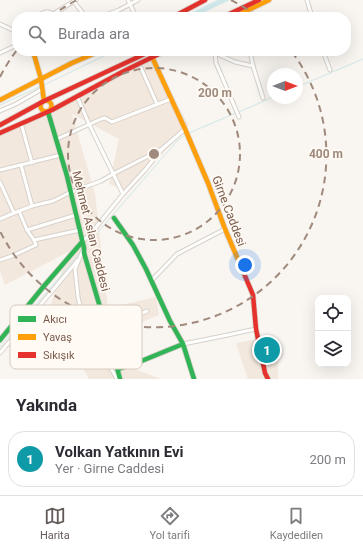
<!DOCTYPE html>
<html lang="tr">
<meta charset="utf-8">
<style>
body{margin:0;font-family:Roboto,sans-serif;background:#f2f2f3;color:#2b2b33}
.controls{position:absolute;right:12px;bottom:12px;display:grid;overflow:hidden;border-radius:8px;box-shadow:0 4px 16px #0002}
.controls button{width:36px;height:36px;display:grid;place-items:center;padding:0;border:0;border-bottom:1px solid #e1e1e2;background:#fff;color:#2b2b33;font:20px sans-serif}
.compass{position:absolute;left:267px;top:68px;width:36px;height:36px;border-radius:50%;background:#fff;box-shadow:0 4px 16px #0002;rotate:90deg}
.you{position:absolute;left:245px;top:265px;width:14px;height:14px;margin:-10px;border:3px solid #fff;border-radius:50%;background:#1a73e8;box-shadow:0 0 0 6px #1a73e833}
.badge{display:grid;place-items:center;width:26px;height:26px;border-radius:50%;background:#625958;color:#fff;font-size:13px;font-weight:700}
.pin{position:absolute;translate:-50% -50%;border:2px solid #fff;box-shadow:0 1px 4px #0006}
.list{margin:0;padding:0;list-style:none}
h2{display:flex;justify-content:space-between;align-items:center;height:52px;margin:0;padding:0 16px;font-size:17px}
h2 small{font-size:13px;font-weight:400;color:#7c7c81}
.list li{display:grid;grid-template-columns:26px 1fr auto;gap:12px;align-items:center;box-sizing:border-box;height:56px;margin:0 8px 8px;padding:0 8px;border:1px solid #e1e1e2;border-radius:16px}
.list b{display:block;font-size:15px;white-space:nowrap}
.list p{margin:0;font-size:13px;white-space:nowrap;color:#7c7c81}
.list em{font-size:13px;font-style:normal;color:#7c7c81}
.icon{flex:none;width:22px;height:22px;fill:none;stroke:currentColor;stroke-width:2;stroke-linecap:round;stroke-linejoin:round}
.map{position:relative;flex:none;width:363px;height:379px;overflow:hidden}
.search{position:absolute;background:#fff;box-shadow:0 4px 16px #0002;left:12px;right:12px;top:12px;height:44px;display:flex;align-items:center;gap:10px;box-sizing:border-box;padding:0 14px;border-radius:16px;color:#7c7c81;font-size:15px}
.sheet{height:116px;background:#fff}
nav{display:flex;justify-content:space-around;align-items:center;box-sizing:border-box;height:56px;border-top:1px solid #e1e1e2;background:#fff;font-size:11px;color:#7c7c81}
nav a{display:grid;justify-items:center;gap:2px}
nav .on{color:#625958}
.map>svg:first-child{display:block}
</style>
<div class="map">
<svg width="363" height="379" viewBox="0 0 363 379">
<rect width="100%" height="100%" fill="#f9f5f0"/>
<g fill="#f2e8de">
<polygon points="147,55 189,125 128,191 109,184 119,139 72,114 95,194 108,308 156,297 159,315 117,333 132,368 161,379 89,379 50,307 68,252 5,285 0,271 0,132 28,121 45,110"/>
<polygon points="264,338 278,359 278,379 248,379 236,343"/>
</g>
<polygon fill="#d0e8ea" points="219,0 230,0 194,17 184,17"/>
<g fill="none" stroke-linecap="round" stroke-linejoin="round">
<g stroke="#d0e8ea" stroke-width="1">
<polyline points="184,17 218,0"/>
<polyline points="44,85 114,51"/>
<polyline points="297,87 363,59"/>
<polyline points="0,105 39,87"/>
<polyline points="239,112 273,97"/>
<polyline points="189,133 236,113"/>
<polyline points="86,246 176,142 185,135"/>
<polyline points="0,347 80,253"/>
</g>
<defs>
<g id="street">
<polyline points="128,0 136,17"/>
<polyline points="307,0 312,17"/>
<polyline points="74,2 86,17"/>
<polyline points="53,14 76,0"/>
<path d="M39 17C43 10 51 10 55 17"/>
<polyline points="100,17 119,10 138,0"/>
<polyline points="0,24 17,32"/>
<polyline points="250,51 253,66 263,98"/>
<polyline points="323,51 330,70"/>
<polyline points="0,53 17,45"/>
<polyline points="215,53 216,63 239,117"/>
<polyline points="215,53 235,62 253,66"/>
<polyline points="141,68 157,104"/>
<polyline points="77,96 89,124 123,194"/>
<polyline points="0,111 16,104 42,89"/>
<polyline points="21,123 32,163"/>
<polyline points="57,139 101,119 105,118 112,122 171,99"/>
<polyline points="21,165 32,206 53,201 71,192 101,181 115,173 162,149"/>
<polyline points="0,170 61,155"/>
<polyline points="0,182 14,213 32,206"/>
<polyline points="19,211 27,230 34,240 80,230"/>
<polyline points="0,219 14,213"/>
<polyline points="27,230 76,215"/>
<polyline points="82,242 93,231 123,194 145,170 162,149 185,129"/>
<polyline points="83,250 75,269 78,297 87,335 102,360 112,370 117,379"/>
<polyline points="0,260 12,256 36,245 34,240"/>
<polyline points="151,281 177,254 225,229"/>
<polyline points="106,326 126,320 147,311"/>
<polyline points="183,344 223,336 256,329"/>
<polyline points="0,353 78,260"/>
</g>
<g id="fast">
<polyline points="48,112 67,176 84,248 84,253 108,334 120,379"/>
<polyline points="114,218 133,245 146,269 170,321 183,344 194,379"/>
<polyline points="0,340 44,286 82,242"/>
<polyline points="118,369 139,362 183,344"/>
</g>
<g id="slow">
<polyline points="234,17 269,0"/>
<polyline points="33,51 41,79 44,101"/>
<polyline points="152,57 185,129 208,183 225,229 245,276"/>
<polyline points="0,100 72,63 100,51"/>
<circle cx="46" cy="106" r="5.5"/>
</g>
<g id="jam">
<polyline points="173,17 205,0"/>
<polyline points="223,17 259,0"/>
<polyline points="0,125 44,101 151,51"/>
<polyline points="0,133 52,110 124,71 165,51"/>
<polyline points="245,276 253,295 256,329 265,373 268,379"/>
</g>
</defs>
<use href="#street" stroke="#d7d1cb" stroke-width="5"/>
<use href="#fast" stroke="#d9d2cb" stroke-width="6"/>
<use href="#slow" stroke="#d9d2cb" stroke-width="6"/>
<use href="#jam" stroke="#d9d2cb" stroke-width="6"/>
<use href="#street" stroke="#fefefd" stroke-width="3"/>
<use href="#fast" stroke="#30b455" stroke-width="4.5"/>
<use href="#slow" stroke="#ff9f0a" stroke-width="4.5"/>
<use href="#jam" stroke="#e5322d" stroke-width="4.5"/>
</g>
<g fill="none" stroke="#9f8a7d" stroke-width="2" stroke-dasharray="7 5">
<circle cx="154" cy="154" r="86"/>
<path d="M0 77A172 172 0 0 1 17 50M50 17A172 172 0 0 1 77 0M231 0A172 172 0 0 1 258 17M292 52A172 172 0 1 1 0 231"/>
</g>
<g text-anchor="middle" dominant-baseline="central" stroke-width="3.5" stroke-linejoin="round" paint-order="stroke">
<g font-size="12" fill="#7a5c4d" stroke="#fffaf3">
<text transform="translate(229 211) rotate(69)">Girne Caddesi</text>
<text transform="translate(91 231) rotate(76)">Mehmet Aslan Caddesi</text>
</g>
</g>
<rect x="10" y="305" width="132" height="64" rx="6" fill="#fffaf3" stroke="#d7cbc1" stroke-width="1"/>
<rect x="18" y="316" width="18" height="6" fill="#30b455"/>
<rect x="18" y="334" width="18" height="6" fill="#ff9f0a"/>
<rect x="18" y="352" width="18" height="6" fill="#e5322d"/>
<g font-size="11" fill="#7a5c4d">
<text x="43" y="323">Akıcı</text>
<text x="43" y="341">Yavaş</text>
<text x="43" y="359">Sıkışık</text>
</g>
<circle cx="154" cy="154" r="6" fill="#9f8a7d" stroke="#fffaf3" stroke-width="2"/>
<g font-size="12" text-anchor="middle" font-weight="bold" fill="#9f8a7d" stroke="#fffaf3" stroke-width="3.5" stroke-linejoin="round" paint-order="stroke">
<text x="215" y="97">200 m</text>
<text x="326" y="158">400 m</text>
</g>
</svg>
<div class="controls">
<button><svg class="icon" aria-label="locate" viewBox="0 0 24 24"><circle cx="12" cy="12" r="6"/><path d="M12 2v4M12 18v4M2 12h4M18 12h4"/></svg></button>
<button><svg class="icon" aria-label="layers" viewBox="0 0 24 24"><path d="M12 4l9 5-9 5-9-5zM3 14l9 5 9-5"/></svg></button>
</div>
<svg class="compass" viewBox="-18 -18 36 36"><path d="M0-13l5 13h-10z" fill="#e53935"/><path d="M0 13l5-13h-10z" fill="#7c7c81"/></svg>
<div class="you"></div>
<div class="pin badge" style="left:267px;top:350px;background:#0f9aa8">1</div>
<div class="search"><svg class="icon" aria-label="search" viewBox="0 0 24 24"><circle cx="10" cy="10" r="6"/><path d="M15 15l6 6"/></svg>Burada ara</div>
</div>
<section class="sheet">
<h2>Yakında<small></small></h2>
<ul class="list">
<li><span class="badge" style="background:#0f9aa8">1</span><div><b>Volkan Yatkının Evi</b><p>Yer · Girne Caddesi</p></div><em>200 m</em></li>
</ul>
</section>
<nav>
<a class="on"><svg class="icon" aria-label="map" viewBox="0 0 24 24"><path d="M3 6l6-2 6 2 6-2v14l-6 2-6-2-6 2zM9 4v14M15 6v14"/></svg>Harita</a>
<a><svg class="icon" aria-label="directions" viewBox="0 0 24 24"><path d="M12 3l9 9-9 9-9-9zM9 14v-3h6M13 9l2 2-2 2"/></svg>Yol tarifi</a>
<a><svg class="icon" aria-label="saved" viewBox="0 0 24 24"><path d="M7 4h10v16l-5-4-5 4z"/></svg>Kaydedilen</a>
</nav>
